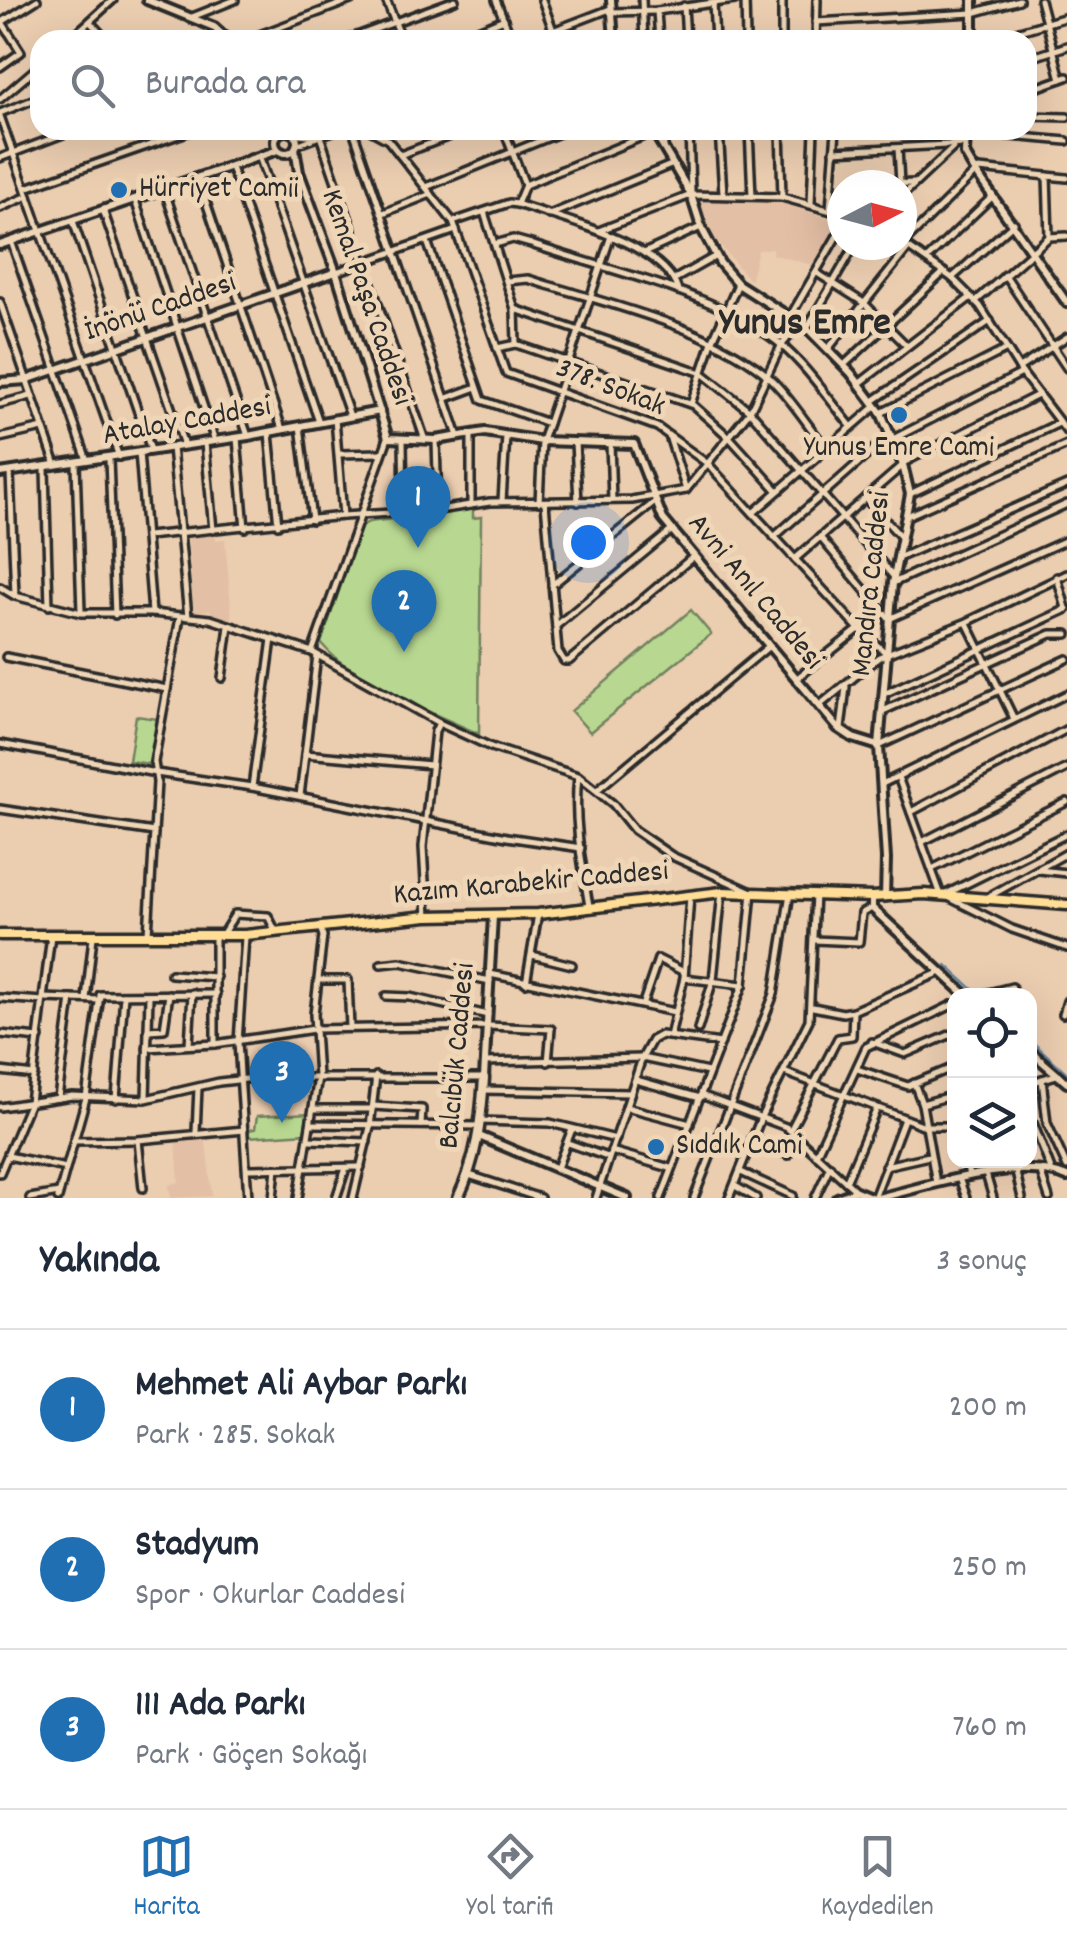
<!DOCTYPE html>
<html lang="tr">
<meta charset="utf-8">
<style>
body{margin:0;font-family:Dekko,sans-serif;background:#f2f2f3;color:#1f2937}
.controls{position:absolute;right:30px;bottom:30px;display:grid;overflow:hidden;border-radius:20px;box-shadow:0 10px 40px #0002}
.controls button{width:90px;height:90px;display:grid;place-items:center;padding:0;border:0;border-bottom:2px solid #e0e1e3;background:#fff;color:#1f2937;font:50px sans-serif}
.compass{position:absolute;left:827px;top:170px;width:90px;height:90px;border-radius:50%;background:#fff;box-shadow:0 10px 40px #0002;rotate:84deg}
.you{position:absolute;left:588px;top:542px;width:35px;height:35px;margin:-25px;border:8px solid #fff;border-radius:50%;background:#1a73e8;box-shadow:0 0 0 15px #1a73e833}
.badge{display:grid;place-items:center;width:65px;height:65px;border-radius:50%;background:#1f6fb2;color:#fff;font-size:32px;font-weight:700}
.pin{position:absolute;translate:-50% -82px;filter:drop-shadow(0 2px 5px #0008)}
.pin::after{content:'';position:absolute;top:52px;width:35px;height:30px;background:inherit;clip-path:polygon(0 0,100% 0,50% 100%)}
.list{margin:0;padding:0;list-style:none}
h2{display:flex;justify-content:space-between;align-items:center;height:130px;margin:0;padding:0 40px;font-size:42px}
h2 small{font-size:32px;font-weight:400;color:#747a83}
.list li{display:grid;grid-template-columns:65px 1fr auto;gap:30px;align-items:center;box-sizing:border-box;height:160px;padding:0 40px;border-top:2px solid #e0e1e3}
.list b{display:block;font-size:38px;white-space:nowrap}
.list p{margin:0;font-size:32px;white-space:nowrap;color:#747a83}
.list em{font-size:32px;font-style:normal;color:#747a83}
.icon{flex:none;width:55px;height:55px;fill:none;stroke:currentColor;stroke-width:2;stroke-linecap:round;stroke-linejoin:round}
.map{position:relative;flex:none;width:1067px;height:1198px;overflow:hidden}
.search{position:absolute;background:#fff;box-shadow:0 10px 40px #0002;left:30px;right:30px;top:30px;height:110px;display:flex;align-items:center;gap:25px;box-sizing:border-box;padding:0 35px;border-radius:30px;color:#747a83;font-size:38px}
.sheet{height:610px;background:#fff}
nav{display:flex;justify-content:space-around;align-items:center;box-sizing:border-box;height:140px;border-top:2px solid #e0e1e3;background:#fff;font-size:28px;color:#747a83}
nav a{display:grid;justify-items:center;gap:5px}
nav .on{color:#1f6fb2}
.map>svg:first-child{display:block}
</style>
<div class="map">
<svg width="1067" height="1198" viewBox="0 0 1067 1198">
<rect width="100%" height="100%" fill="#ebcdb0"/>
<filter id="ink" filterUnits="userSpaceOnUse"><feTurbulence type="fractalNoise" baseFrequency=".01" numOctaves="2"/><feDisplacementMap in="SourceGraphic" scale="20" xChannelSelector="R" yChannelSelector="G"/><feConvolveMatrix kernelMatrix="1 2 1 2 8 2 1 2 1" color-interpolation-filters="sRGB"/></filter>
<g filter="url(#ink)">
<g fill="#e3bfa5">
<polygon points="705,197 784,204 839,222 816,266 772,254 773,248 758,250 750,281 715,239 700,204"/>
<polygon points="215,534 216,540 225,539 232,620 212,614 210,610 194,612 188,537"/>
<polygon points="205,1134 212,1196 171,1198 169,1185 179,1182 176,1139"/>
</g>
<g fill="#b8d891" stroke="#72825e" stroke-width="2.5">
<path d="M473 509V518L481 517 479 734C430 711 355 685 321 643L361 526 369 522Z"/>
<polygon points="691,610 711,634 590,732 571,711"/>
<polygon points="136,716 158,719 150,764 129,761"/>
<polygon points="309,1113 307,1133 248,1137 247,1130 255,1129 257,1116"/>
</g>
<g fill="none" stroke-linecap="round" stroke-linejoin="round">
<g stroke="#66849e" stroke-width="2.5">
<polyline points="946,965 978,994"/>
<polyline points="1030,1040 1067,1073"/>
</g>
<defs>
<g id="minor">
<polyline points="386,0 402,40"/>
<polyline points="496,0 512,40"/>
<polyline points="542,0 553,30"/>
<polyline points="642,0 644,40"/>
<polyline points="745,0 746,40"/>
<polyline points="1040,0 1061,79"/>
<polyline points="713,3 715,40"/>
<polyline points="684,6 686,40"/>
<polyline points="657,11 659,40"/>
<polyline points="610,12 657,11 735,0"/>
<polyline points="192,17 235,0"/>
<polyline points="2,22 37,0"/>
<polyline points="90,22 107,40"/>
<polyline points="816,22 973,13 1019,0"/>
<polyline points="468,34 504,19"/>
<polyline points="69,40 113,0"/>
<polyline points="201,40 221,33"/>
<polyline points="246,40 351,0"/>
<polyline points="346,40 455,0"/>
<polyline points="529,40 610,9"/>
<polyline points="597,40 613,34"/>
<polyline points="782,40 782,0"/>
<polyline points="816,40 817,0"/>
<polyline points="989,40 1067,17"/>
<polyline points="1027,59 1067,46"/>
<polyline points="0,67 21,52 2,22"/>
<polyline points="1027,91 1067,77"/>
<polyline points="0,99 40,65"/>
<polyline points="0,113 40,97"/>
<polyline points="0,116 119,457"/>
<polyline points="1027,116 1067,117"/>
<polyline points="353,130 458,436"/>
<polyline points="370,130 388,140 453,222 506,373 657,427 708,464 859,629 886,653"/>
<polyline points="504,130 525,185 517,204"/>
<polyline points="663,130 664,147"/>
<polyline points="689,130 691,192"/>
<polyline points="719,130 723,193"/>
<polyline points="749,130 752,196"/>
<polyline points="780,130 782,197"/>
<polyline points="966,132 1067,141"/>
<polyline points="290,133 317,136"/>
<polyline points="320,136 425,440"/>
<polyline points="296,145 336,130"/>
<polyline points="898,148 900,183"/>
<polyline points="834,151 965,144"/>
<polyline points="400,155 466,130"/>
<polyline points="259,156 350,416"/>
<polyline points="0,158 74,130"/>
<polyline points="231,167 319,422"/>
<polyline points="1047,176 1049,237"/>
<polyline points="198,178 282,429"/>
<polyline points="525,185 654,132"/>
<polyline points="853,185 915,183"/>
<polyline points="426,187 567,130"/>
<polyline points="26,188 193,130"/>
<polyline points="164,189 248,436"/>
<polyline points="902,196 953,148"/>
<polyline points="135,200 215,441"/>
<polyline points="811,204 814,130"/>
<polyline points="0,208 28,196"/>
<polyline points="830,209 836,130"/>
<polyline points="103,210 184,445"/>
<polyline points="484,212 515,309 516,344"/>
<polyline points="383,213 431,194"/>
<polyline points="549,215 671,165"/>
<polyline points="73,221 151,450"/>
<path d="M453 222 509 203 517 204C560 219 665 243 678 291"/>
<polyline points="601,230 691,195 782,197 842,214"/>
<polyline points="11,241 87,460"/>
<polyline points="427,241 482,400 548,423"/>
<polyline points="902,243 952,278 980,306 1022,373 1067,432"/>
<path d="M495 244 513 239 531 244C609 271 699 288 768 335 801 357 826 396 851 426"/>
<polyline points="903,244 979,169 1067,178"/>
<polyline points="644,253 701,227"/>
<polyline points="927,259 993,196"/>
<polyline points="336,272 456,230"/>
<polyline points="817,273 864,303 907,346"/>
<polyline points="1005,275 1067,368"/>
<polyline points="952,278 1014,223"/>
<polyline points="675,279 716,256"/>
<path d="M507 281 528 279C603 303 701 324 763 372 787 392 807 425 827 449"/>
<polyline points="976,301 1049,237 1067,236"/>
<polyline points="0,302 56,465"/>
<polyline points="515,309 702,373 750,411 894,577"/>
<polyline points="790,317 842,227"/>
<polyline points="807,328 855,245"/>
<polyline points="497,348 516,344 693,405 731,439 778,491"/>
<polyline points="828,349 908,248"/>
<polyline points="844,365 944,272"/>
<polyline points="1019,368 1067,337"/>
<polyline points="860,383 971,297"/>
<polyline points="447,398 477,387"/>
<polyline points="873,401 990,321"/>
<polyline points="0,404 31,396"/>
<polyline points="691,404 712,342 738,284"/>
<polyline points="881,413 1007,349"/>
<polyline points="335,419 343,516"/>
<polyline points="300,426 312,520"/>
<polyline points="269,433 278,525"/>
<polyline points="669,436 686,490"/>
<polyline points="0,438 43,428"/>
<polyline points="237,438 245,528"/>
<polyline points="893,439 1022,373"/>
<polyline points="403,440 404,512"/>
<polyline points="436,440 438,510"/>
<polyline points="575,442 578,502"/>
<polyline points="205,443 213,530"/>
<polyline points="610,443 612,500"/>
<polyline points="172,447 188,617"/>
<polyline points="139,452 152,613"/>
<polyline points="339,454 381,453"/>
<polyline points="109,459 115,615"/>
<polyline points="903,463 1038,395"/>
<polyline points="76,464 81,611"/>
<polyline points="45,469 49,606"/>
<polyline points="10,473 15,595"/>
<polyline points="910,494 1059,423"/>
<polyline points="865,498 901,537"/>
<polyline points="502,501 506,436"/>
<polyline points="539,502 542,441 611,236"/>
<polyline points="545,503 558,651 564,661 569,661 694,556"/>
<polyline points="471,505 471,434"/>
<polyline points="753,513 876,406"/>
<polyline points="907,516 1067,445"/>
<polyline points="147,536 343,516 438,510 490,502 632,500 686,490 750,411 781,346 800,323"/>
<polyline points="774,537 891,434"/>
<polyline points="820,537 889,619 1067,540"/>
<polyline points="898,558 1067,485"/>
<polyline points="795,559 902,466"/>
<polyline points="1057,577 1066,608"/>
<polyline points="893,583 1067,504"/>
<polyline points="552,585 655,502"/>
<polyline points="0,587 15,596 81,613 152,613 210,619 312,652 439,723 491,747 578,776 613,804 634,830 672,856 752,892 743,985 661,1198"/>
<polyline points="967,623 1014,719"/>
<polyline points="556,626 672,530"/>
<polyline points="312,652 388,438"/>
<polyline points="6,657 167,689"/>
<polyline points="222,678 229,626"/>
<polyline points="796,679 859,629"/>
<polyline points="884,694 1067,609"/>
<polyline points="820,705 879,657 967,622 1067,574"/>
<polyline points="881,712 1051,634 1067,634"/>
<polyline points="841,729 846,687"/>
<polyline points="0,744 156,773 252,787 507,837 581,848"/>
<polyline points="879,746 1067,659"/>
<polyline points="305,754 431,765"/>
<path d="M578 776C573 819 582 864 589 906"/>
<polyline points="898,777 941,895"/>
<polyline points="882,784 1067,694"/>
<polyline points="252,787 272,639"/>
<polyline points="597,790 769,646"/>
<polyline points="300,796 317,655"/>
<polyline points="0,809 154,832"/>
<polyline points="911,812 1067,729"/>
<polyline points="922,842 1067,768"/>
<polyline points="932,869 1067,802"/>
<polyline points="1039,870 1067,873"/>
<polyline points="946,894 1067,834"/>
<polyline points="988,897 1067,853"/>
<polyline points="950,898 1012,929 1067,948"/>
<polyline points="427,916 423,847 435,731 439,723"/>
<polyline points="148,934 157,782 154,762 180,617"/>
<polyline points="222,935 235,914 268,916 276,932"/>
<polyline points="215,936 215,1044"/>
<polyline points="245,937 238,1042 248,1198"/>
<polyline points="814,940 859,942 862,913 872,908"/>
<polyline points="532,955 572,965"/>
<polyline points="381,964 400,962 490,981"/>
<polyline points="171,974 216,977"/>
<polyline points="490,974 675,1012"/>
<polyline points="684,978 743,985"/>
<polyline points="318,980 348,980 350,1028"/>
<polyline points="526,983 538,914"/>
<polyline points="386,996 410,997 488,1015"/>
<polyline points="976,996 1012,987"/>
<polyline points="0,998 43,1001"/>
<polyline points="44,998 99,1000"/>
<polyline points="86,999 93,937"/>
<polyline points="643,1003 658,959 684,972"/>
<polyline points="813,1007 843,1013 853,1011 941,972"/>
<polyline points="1063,1014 1067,1001"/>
<polyline points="698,1029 713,980 722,892"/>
<polyline points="148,1030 164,1029 169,994"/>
<polyline points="0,1034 39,1038"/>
<polyline points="670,1036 684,978 690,896"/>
<polyline points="872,1042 905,1054 954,1033"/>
<polyline points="189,1045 192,993"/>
<polyline points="147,1048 215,1044 314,1029 488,1026 551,1029 548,1062"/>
<polyline points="485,1062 642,1058 708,1072"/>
<polyline points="857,1069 908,1086 954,1067"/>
<polyline points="0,1071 34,1075"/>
<polyline points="784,1072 925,1126 954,1126"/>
<polyline points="1042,1079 1047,1123 1067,1167"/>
<polyline points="636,1080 700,1098"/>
<polyline points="914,1083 922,1104 936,1183"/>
<polyline points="1030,1083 1056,1075"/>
<polyline points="483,1090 630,1093"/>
<polyline points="701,1095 786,1127 856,1191"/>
<polyline points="58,1098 71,999"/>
<polyline points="146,1098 149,996"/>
<polyline points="116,1099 124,995"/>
<polyline points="922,1104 954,1095"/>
<polyline points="373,1106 422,1109 421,1125"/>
<polyline points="0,1107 72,1096 146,1099 219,1082 255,1078 484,1078"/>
<polyline points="626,1107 690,1124"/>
<polyline points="315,1109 372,1109"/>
<polyline points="481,1121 550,1123 616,1139"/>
<polyline points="1033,1123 1052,1172"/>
<polyline points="312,1124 479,1126"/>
<polyline points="791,1129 838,1038 852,1036 853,1011"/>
<polyline points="196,1132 198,1088"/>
<polyline points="752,1138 788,1155"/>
<polyline points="138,1140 143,1188"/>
<polyline points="310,1140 367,1142"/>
<polyline points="74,1141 138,1140 244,1130"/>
<polyline points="568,1143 607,1157"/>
<polyline points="611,1151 670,1168"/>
<polyline points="816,1155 866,1047 954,1004"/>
<polyline points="8,1156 66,1168"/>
<polyline points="965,1160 969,1175"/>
<polyline points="1013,1160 1022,1198"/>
<polyline points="885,1166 929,1156"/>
<polyline points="557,1168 572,1129"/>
<polyline points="247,1169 361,1167"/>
<polyline points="1040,1170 1049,1198"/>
<polyline points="741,1172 793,1196"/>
<polyline points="0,1173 30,1102 51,935"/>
<polyline points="986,1174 993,1198"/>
<polyline points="469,1175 540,1198"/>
<polyline points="959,1178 966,1198"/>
<polyline points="846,1182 877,1108"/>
<polyline points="735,1186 756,1198"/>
<polyline points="30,1198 59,1193"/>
<polyline points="58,1198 86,1098 100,995 216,994"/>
<polyline points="273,1198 276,1168"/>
<polyline points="298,1198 318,1077 314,1014 323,936 320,927"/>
<polyline points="336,1198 346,1168"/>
<polyline points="353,1198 370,1127 376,1076"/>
<polyline points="596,1198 642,1058 652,1040 661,1035 721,1043"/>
<polyline points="694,1198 774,994 790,893"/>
<polyline points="729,1198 762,1115 809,1020 815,894"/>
<polyline points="815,1198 830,1166"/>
<polyline points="874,1198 904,1119"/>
</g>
<g id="tertiary">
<polyline points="147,0 214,27 228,40"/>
<polyline points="611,0 614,40"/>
<polyline points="973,40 973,0"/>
<polyline points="653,130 691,195 701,227 720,263 738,284 807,328 851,373 881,413 903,465 910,494 893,583 879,746 886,859 885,897"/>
<polyline points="966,130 965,154 975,171 1067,303"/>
<circle cx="286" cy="142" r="11"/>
<polyline points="295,148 299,172 336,272 388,438 436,440 485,432 542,441 634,444 663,519 838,728 853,738 879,746"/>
<polyline points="0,245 278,150"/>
<polyline points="0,382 26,380 336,272"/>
<polyline points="0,473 248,436 380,411"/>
<polyline points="872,897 872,908 967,996"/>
<polyline points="1030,1051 1067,1083"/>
<polyline points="484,1078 493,916"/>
<polyline points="479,1136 627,1198"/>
<polyline points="837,1198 856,1191 873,1198"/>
<path d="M878 1198C929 1186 1017 1156 1067 1177"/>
</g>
<path id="secondary" d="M458 1198C477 1159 481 1121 484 1078"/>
<polyline id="primary" points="0,935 245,935 427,916 538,914 722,892 872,897 924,894 1067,905"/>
</defs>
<use href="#minor" stroke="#2b2b2b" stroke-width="12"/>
<use href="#tertiary" stroke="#2b2b2b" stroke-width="14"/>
<use href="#secondary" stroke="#2b2b2b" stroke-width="15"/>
<use href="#primary" stroke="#2b2b2b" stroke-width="15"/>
<use href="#minor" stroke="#efd6b7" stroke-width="5"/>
<use href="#tertiary" stroke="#efd6b7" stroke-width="6"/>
<use href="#secondary" stroke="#efd6b7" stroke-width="8"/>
<use href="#primary" stroke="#ffdd96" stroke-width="8"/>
</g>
</g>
<g fill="#1f6fb2" stroke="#efd6b7" stroke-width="4">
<circle cx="119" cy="190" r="10"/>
<circle cx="899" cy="415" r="10"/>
<circle cx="656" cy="1147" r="10"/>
</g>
<g text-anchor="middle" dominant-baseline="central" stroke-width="10" stroke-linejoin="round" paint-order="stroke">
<g font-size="30" fill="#2b2b2b" stroke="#efd6b7" text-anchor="start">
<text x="139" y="190">Hürriyet Camii</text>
<text x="899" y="449" text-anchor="middle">Yunus Emre Cami</text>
<text x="676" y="1147">Sıddık Cami</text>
</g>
<g font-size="30" fill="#2b2b2b" stroke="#efd6b7">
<text transform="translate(365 298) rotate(71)">Kemal Paşa Caddesi</text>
<text transform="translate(161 309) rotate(-19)">İnönü Caddesi</text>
<text transform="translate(610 389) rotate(21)">378. Sokak</text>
<text transform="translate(187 423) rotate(-10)">Atalay Caddesi</text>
<text transform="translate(873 584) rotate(-84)">Mandıra Caddesi</text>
<text transform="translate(754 593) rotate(50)">Avni Anıl Caddesi</text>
<text transform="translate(531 885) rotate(-5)">Kazım Karabekir Caddesi</text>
<text transform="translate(459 1056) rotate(-85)">Balcıbük Caddesi</text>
</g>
<g font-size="40" font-weight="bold" fill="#2b2b2b" stroke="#efd6b7">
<text x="805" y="325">Yunus Emre</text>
</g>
</g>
</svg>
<div class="controls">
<button><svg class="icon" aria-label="locate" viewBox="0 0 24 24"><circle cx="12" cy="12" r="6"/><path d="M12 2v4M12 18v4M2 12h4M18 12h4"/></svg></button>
<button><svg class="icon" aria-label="layers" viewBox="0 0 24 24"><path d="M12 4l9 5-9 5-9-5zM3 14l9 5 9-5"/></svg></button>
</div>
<svg class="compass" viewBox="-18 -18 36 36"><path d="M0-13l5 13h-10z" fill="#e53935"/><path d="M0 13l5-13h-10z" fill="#747a83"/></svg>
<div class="you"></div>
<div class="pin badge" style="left:418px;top:548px">1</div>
<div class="pin badge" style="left:404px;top:652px">2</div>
<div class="pin badge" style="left:282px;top:1123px">3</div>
<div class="search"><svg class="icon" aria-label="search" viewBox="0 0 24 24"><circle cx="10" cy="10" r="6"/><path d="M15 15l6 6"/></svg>Burada ara</div>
</div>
<section class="sheet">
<h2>Yakında<small>3 sonuç</small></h2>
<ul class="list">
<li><span class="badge">1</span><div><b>Mehmet Ali Aybar Parkı</b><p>Park · 285. Sokak</p></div><em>200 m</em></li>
<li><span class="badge">2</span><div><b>Stadyum</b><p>Spor · Okurlar Caddesi</p></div><em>250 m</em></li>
<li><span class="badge">3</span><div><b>111 Ada Parkı</b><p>Park · Göçen Sokağı</p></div><em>760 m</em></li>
</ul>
</section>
<nav>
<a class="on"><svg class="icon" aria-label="map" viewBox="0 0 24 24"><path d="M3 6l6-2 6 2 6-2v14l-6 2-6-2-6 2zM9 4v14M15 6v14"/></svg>Harita</a>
<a><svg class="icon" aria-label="directions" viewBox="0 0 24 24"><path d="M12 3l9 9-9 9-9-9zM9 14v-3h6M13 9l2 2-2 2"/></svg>Yol tarifi</a>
<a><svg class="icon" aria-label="saved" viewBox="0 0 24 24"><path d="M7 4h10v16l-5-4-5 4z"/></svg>Kaydedilen</a>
</nav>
